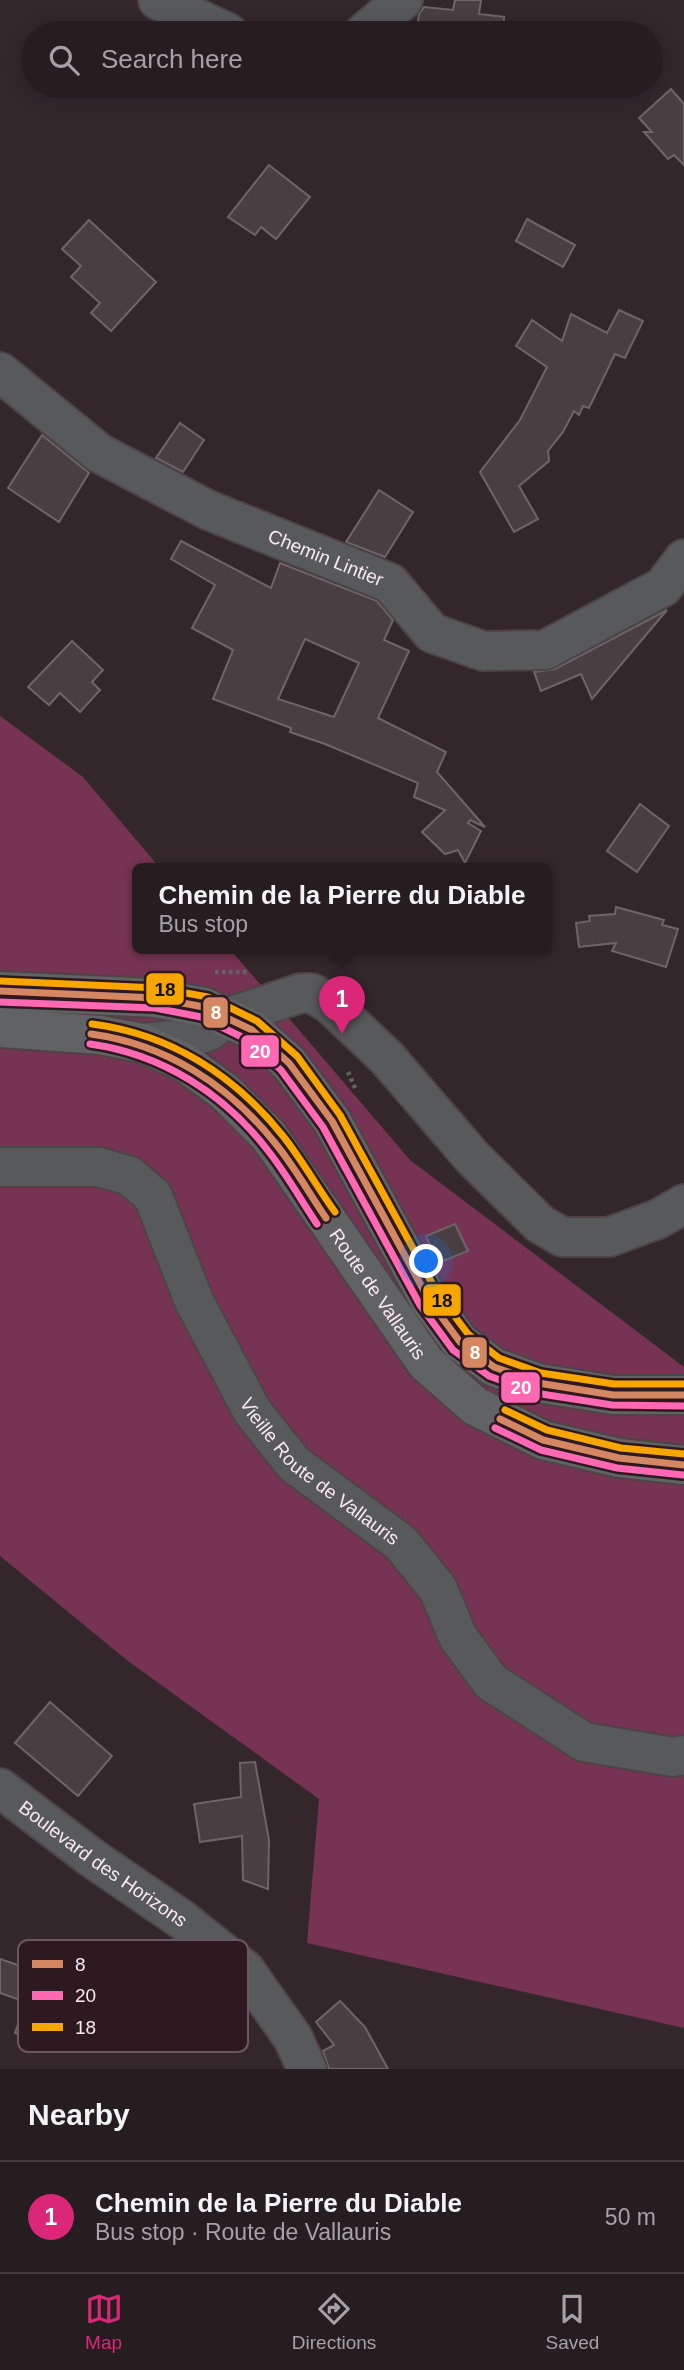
<!DOCTYPE html>
<meta charset="utf-8">
<style>
body{margin:0;font-family:Helvetica,sans-serif;background:#322a2e;color:#f1f3f6}
.you{position:absolute;left:427px;top:1262px;width:24px;height:24px;margin:-18px;border:5px solid #fff;border-radius:50%;background:#1a73e8;box-shadow:0 0 0 10px #1a73e833}
.badge{display:grid;place-items:center;width:46px;height:46px;border-radius:50%;background:#db2777;color:#fff;font-size:23px;font-weight:700}
.pin{position:absolute;translate:-50% -58px;filter:drop-shadow(0 2px 4px #0008)}
.pin::after{content:'';position:absolute;top:37px;width:24px;height:21px;background:inherit;clip-path:polygon(0 0,100% 0,50% 100%)}
.popup{position:absolute;left:132px;top:863px;width:420px;height:91px;box-sizing:border-box;display:grid;place-content:center;border-radius:10px;background:#261d21;filter:drop-shadow(0 2px 5px #0005);font-size:23px;white-space:nowrap;color:#a4a2a5}
.popup b{font-size:26px;color:#f1f3f6}
.popup::after{content:'';position:absolute;left:50%;top:100%;margin-left:-14px;border:14px solid transparent;border-top-color:#261d21}
.list{margin:0;padding:0;list-style:none}
h2{display:flex;justify-content:space-between;align-items:center;height:91px;margin:0;padding:0 28px;font-size:30px}
h2 small{font-size:23px;font-weight:400;color:#a4a2a5}
.list li{display:grid;grid-template-columns:46px 1fr auto;gap:21px;align-items:center;box-sizing:border-box;height:112px;padding:0 28px;border-top:2px solid #423b3f}
.list b{display:block;font-size:26px;white-space:nowrap}
.list p{margin:0;font-size:23px;white-space:nowrap;color:#a4a2a5}
.list em{font-size:23px;font-style:normal;color:#a4a2a5}
.icon{flex:none;width:38px;height:38px;fill:none;stroke:currentColor;stroke-width:2;stroke-linecap:round;stroke-linejoin:round}
.map{position:relative;flex:none;width:684px;height:2069px;overflow:hidden}
.search{position:absolute;background:#261d21;box-shadow:0 4px 18px #0003;left:21px;right:21px;top:21px;height:77px;display:flex;align-items:center;gap:18px;box-sizing:border-box;padding:0 24px;border-radius:38px;color:#a4a2a5;font-size:26px}
.sheet{height:203px;background:#261d21}
nav{display:flex;justify-content:space-around;align-items:center;box-sizing:border-box;height:98px;border-top:2px solid #423b3f;background:#261d21;font-size:19px;color:#a4a2a5}
nav a{display:grid;justify-items:center;gap:4px}
nav .on{color:#db2777}
.map>svg:first-child{display:block}
</style>
<div class="map">
<svg width="684" height="2069" viewBox="0 0 684 2069">
<rect width="100%" height="100%" fill="#33272c"/>
<polygon fill="#773353" points="0,716 83,777 160,868 137,868 137,948 229,948 410,1160 684,1367 684,2028 307,1943 319,1799 128,1661 0,1556"/>
<g fill="#493f43" stroke="#6f6468" stroke-width="2" fill-rule="evenodd">
<polygon points="455,0 481,0 479,14 504,17 503,33 416,33 419,14 424,7 453,10"/>
<polygon points="671,89 684,104 684,165 674,155 668,159 644,132 652,132 639,118"/>
<polygon points="269,165 310,197 276,239 261,227 255,235 228,217"/>
<polygon points="527,219 575,245 563,267 516,241"/>
<polygon points="89,220 156,282 111,331 91,313 100,303 71,277 81,266 62,249"/>
<polygon points="619,310 643,321 625,358 615,354 589,408 583,406 579,415 574,411 563,432 548,451 549,461 519,486 538,519 514,532 480,472 520,420 547,367 516,346 532,320 562,341 571,314 607,333"/>
<polygon points="180,423 204,440 183,472 156,458"/>
<polygon points="42,435 89,473 59,522 8,488"/>
<polygon points="379,490 413,512 385,557 346,542"/>
<path d="M181 541 271 588 280 563 377 601 393 620 384 640 409 651 378 718 446 752 437 772 485 827 470 820 468 823 481 831 465 863 458 850 445 854 422 832 445 810 414 797 418 783 325 744 290 732 291 728 213 699 233 650 192 628 215 585 171 559ZM305 639 359 663 334 717 278 699Z"/>
<polygon points="667,610 592,699 581,674 541,691 534,672 555,669"/>
<polygon points="72,641 103,670 92,682 100,690 80,712 60,693 49,705 28,687"/>
<polygon points="640,804 669,826 637,872 607,851"/>
<polygon points="616,907 664,920 662,925 678,929 666,967 612,951 616,943 579,947 576,923 590,921 589,916 615,914"/>
<polygon points="455,1224 468,1251 438,1263 426,1236"/>
<polygon points="50,1702 112,1756 78,1796 15,1743"/>
<polygon points="255,1762 269,1840 268,1889 243,1880 242,1836 200,1842 194,1804 241,1797 240,1763"/>
<polygon points="0,1959 38,1972 36,1979 61,1989 42,2043 15,2033 26,2002 0,1993"/>
<polygon points="340,2001 365,2027 388,2069 329,2069 323,2051 334,2045 316,2022"/>
</g>
<g fill="none" stroke-linecap="round" stroke-linejoin="round">
<defs>
<g id="minor">
<polyline points="158,0 228,33"/>
<polyline points="364,33 403,0"/>
<path id="s1" d="M0 372 99 453 208 510 390 583 432 633 483 651 545 650 663 587 684 559"/>
<polyline points="142,1043 183,1039 208,1032 226,1018 301,993 312,993 330,1004 387,1058 473,1158 540,1224 562,1237 609,1237 658,1219 684,1204"/>
<path id="s2" d="M0 1167H99L130 1176 153 1196 194 1301 252 1411 294 1464 401 1543 438 1589 458 1637 491 1682 584 1742 673 1757 684 1755"/>
<path id="s3" d="M0 1788 92 1858 181 1919 245 1970 293 2038 307 2069"/>
</g>
<g id="major">
<polyline points="0,991 156,998 204,1007 252,1030 289,1063 332,1121 429,1300 460,1342 494,1367 538,1383 613,1395 684,1395"/>
<path id="s4" d="M0 1028 100 1035 142 1043 184 1062 225 1092 269 1136 426 1363 475 1406 543 1440 619 1458 684 1465"/>
</g>
</defs>
<use href="#minor" stroke="#4e4347" stroke-width="42"/>
<use href="#major" stroke="#4e4347" stroke-width="42"/>
<g stroke="#646163" stroke-width="4.5" stroke-dasharray="3.5 3.5" stroke-linecap="butt">
<polyline points="215,972 248,972"/>
<polyline points="348,1072 356,1090"/>
</g>
<use href="#minor" stroke="#57595a" stroke-width="38"/>
<use href="#major" stroke="#606263" stroke-width="38"/>
<defs>
<g id="bus-1">
<polyline points="0,991 156,998 204,1007 252,1030 289,1063 332,1121 429,1300 460,1342 494,1367 538,1383 613,1395 684,1395"/>
<path d="M91 1034C165 1044 228 1084 275 1143 294 1166 309 1193 326 1218"/>
<polyline points="500,1419 543,1440 619,1458 684,1465"/>
</g>
<g id="bus-2">
<polyline points="0,1002 155,1008 201,1017 246,1039 281,1070 323,1127 420,1305 453,1350 489,1376 535,1393 612,1405 684,1406"/>
<path d="M90 1044C162 1054 225 1094 269 1152 287 1175 301 1200 317 1224"/>
<polyline points="495,1428 541,1450 617,1468 683,1475"/>
</g>
<g id="bus-3">
<polyline points="0,981 158,988 208,997 257,1021 297,1056 340,1115 438,1294 468,1334 499,1358 541,1373 614,1384 684,1384"/>
<path d="M92 1024C170 1034 234 1075 283 1136 302 1160 317 1187 335 1212"/>
<polyline points="505,1410 547,1430 621,1448 684,1454"/>
</g>
</defs>
<use href="#bus-1" stroke="#2e1921" stroke-width="12"/>
<use href="#bus-2" stroke="#2e1921" stroke-width="12"/>
<use href="#bus-3" stroke="#2e1921" stroke-width="12"/>
<use href="#bus-1" stroke="#d58762" stroke-width="7"/>
<use href="#bus-2" stroke="#ff69b4" stroke-width="7"/>
<use href="#bus-3" stroke="#f7a600" stroke-width="7"/>
</g>
<g text-anchor="middle" dominant-baseline="central" stroke-width="6" stroke-linejoin="round" paint-order="stroke">
<g font-size="19" fill="#f9e9ef" stroke="#2e1921">
<text stroke="none"><textPath href="#s1" startOffset="378">Chemin Lintier</textPath></text>
<text stroke="none"><textPath href="#s4" startOffset="494">Route de Vallauris</textPath></text>
<text stroke="none"><textPath href="#s2" startOffset="490">Vieille Route de Vallauris</textPath></text>
<text stroke="none"><textPath href="#s3" startOffset="128">Boulevard des Horizons</textPath></text>
</g>
</g>
<rect x="18" y="1940" width="230" height="112" rx="10" fill="#2e1921" stroke="#6b575f" stroke-width="2"/>
<rect x="32" y="1960" width="31" height="8" fill="#d58762"/>
<rect x="32" y="1991" width="31" height="9" fill="#ff69b4"/>
<rect x="32" y="2023" width="31" height="8" fill="#f7a600"/>
<g font-size="19" fill="#f9e9ef">
<text x="75" y="1971">8</text>
<text x="75" y="2002">20</text>
<text x="75" y="2034">18</text>
</g>
<g stroke="#2e1921" stroke-width="2.5">
<rect x="145" y="972" width="40" height="34" rx="7" fill="#f7a600"/>
<rect x="202" y="996" width="27" height="33" rx="7" fill="#d58762"/>
<rect x="240" y="1034" width="40" height="34" rx="7" fill="#ff69b4"/>
<rect x="422" y="1283" width="40" height="34" rx="7" fill="#f7a600"/>
<rect x="461" y="1336" width="27" height="33" rx="7" fill="#d58762"/>
<rect x="500" y="1371" width="41" height="33" rx="7" fill="#ff69b4"/>
</g>
<g font-size="19" text-anchor="middle" font-weight="bold" fill="#fff">
<text x="216" y="1019">8</text>
<text x="260" y="1058">20</text>
<text x="475" y="1359">8</text>
<text x="521" y="1394">20</text>
</g>
<g font-size="19" text-anchor="middle" font-weight="bold" fill="#111">
<text x="165" y="996">18</text>
<text x="442" y="1307">18</text>
</g>
</svg>
<div class="you"></div>
<div class="pin badge" style="left:342px;top:1034px">1</div>
<div class="popup"><b>Chemin de la Pierre du Diable</b>Bus stop</div>
<div class="search"><svg class="icon" aria-label="search" viewBox="0 0 24 24"><circle cx="10" cy="10" r="6"/><path d="M15 15l6 6"/></svg>Search here</div>
</div>
<section class="sheet">
<h2>Nearby<small></small></h2>
<ul class="list">
<li><span class="badge">1</span><div><b>Chemin de la Pierre du Diable</b><p>Bus stop · Route de Vallauris</p></div><em>50 m</em></li>
</ul>
</section>
<nav>
<a class="on"><svg class="icon" aria-label="map" viewBox="0 0 24 24"><path d="M3 6l6-2 6 2 6-2v14l-6 2-6-2-6 2zM9 4v14M15 6v14"/></svg>Map</a>
<a><svg class="icon" aria-label="directions" viewBox="0 0 24 24"><path d="M12 3l9 9-9 9-9-9zM9 14v-3h6M13 9l2 2-2 2"/></svg>Directions</a>
<a><svg class="icon" aria-label="saved" viewBox="0 0 24 24"><path d="M7 4h10v16l-5-4-5 4z"/></svg>Saved</a>
</nav>
